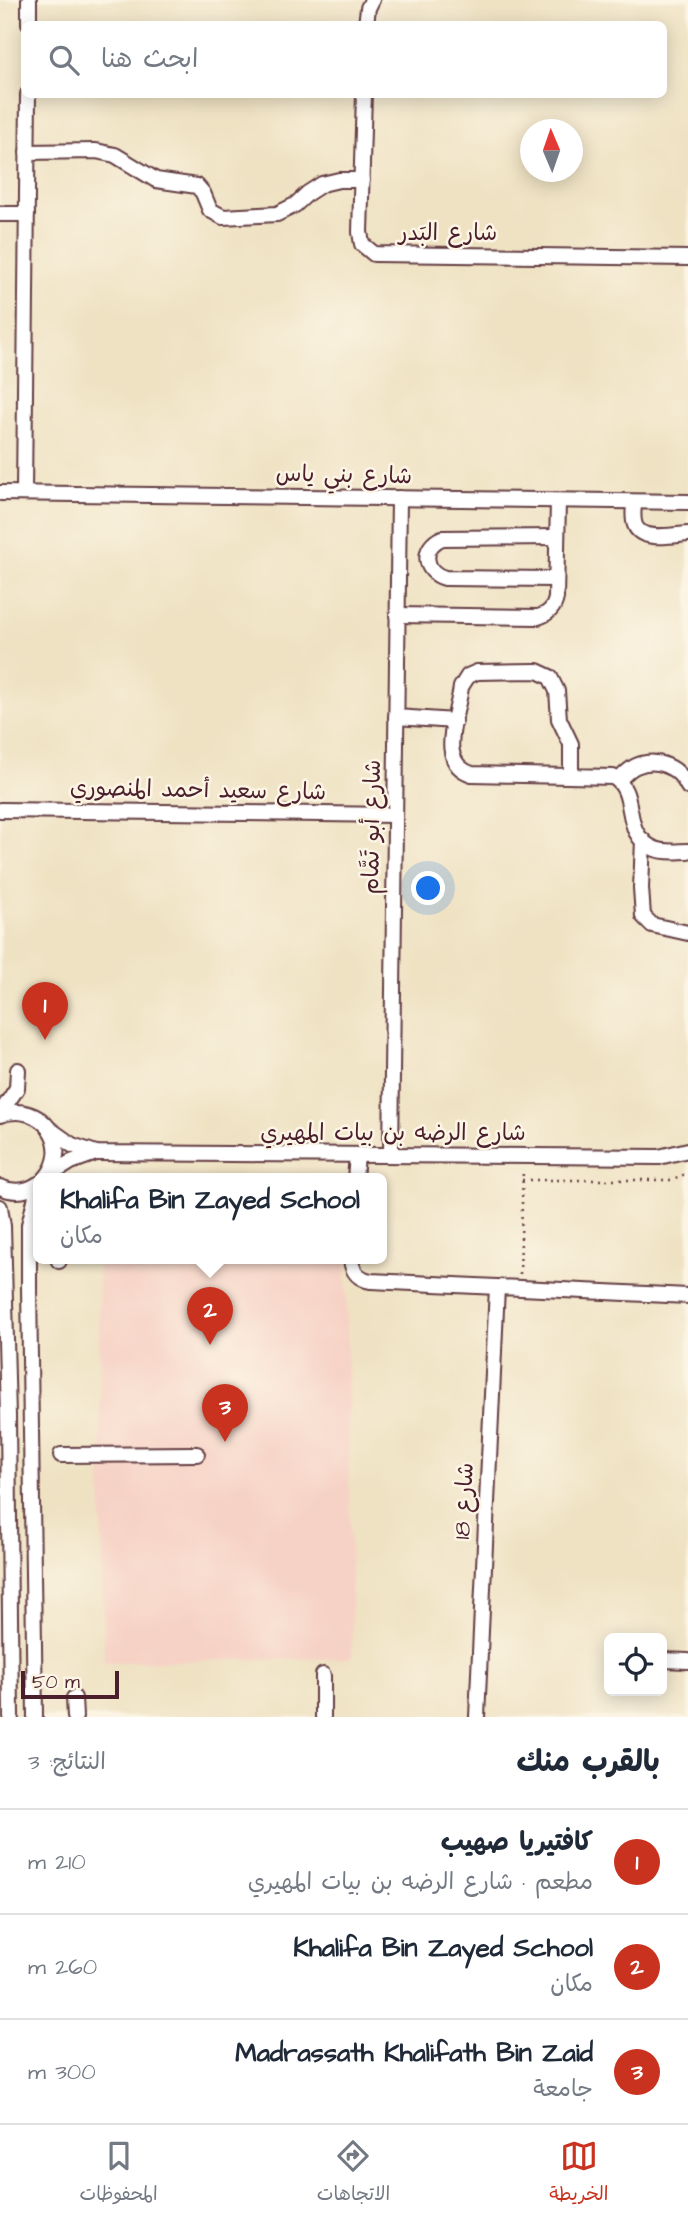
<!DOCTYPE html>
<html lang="ar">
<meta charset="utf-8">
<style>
body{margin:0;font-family:"Architects Daughter","Playpen Sans Arabic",sans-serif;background:#f2f2f3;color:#1f2937;direction:rtl}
.controls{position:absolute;right:21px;bottom:21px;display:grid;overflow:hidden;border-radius:10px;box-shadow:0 4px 18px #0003}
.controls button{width:63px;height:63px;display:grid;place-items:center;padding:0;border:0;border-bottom:2px solid #e0e1e3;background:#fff;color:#1f2937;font:35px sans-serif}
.compass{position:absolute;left:520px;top:119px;width:63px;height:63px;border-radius:50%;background:#fff;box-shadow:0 4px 18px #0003;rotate:358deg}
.scale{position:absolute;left:21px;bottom:18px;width:98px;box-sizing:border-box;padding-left:7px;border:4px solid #4a1f2b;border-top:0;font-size:19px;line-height:24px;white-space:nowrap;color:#4a1f2b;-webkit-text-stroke:5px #fcf5e5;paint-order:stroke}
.you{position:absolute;left:429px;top:889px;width:24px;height:24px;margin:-18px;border:5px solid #fff;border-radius:50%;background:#1a73e8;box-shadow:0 0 0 10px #1a73e833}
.badge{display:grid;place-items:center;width:46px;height:46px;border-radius:50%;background:#c8321e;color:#fff;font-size:23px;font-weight:700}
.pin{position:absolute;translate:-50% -58px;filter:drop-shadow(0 2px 4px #0008)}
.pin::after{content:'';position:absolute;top:37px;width:24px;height:21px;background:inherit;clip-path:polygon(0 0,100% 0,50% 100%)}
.popup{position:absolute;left:33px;top:1173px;width:354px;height:91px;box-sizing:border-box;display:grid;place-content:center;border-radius:10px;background:#fff;filter:drop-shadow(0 2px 5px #0005);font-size:23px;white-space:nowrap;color:#747a83}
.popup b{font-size:26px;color:#1f2937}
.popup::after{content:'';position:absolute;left:50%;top:100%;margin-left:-14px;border:14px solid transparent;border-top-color:#fff}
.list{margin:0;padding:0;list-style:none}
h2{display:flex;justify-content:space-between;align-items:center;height:91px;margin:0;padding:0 28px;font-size:30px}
h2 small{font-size:23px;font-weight:400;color:#747a83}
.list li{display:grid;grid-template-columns:46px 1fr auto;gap:21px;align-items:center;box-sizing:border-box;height:105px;padding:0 28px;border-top:2px solid #e0e1e3}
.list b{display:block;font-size:26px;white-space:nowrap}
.list p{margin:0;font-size:23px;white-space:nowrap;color:#747a83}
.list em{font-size:23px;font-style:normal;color:#747a83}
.icon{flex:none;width:38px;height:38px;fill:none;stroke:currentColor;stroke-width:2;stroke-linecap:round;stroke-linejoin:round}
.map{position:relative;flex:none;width:688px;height:1717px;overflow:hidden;direction:ltr}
.search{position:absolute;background:#fff;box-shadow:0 4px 18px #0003;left:21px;right:21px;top:21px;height:77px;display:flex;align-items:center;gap:18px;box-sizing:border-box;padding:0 24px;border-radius:10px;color:#747a83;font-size:26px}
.sheet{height:406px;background:#fff}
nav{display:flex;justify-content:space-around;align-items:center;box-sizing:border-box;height:98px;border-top:2px solid #e0e1e3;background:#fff;font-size:19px;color:#747a83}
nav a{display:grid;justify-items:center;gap:4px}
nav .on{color:#c8321e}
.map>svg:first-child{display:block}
</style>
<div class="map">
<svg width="688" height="1717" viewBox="0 0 688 1717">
<rect width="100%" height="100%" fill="#fcf5e5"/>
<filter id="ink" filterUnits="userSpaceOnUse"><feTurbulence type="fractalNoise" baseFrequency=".0143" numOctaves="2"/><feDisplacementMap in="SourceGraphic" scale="14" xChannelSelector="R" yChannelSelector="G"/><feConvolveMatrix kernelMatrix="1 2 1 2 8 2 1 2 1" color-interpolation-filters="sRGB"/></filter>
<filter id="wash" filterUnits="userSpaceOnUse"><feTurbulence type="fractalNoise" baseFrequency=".00686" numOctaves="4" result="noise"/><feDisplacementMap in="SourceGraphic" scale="28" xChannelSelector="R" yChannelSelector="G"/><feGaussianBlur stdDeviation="1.57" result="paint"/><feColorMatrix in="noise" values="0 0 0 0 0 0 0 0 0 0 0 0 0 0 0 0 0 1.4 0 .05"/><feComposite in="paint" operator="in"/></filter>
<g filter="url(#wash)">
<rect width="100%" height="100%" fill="#efe2c3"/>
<polygon fill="#f6d1c5" points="98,1259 346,1259 352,1658 104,1662"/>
</g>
<g filter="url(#ink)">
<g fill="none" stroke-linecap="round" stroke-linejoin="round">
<defs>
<g id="minor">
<polyline points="29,24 29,0"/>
<polyline points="366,24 368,8 372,0"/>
<polyline points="364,94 360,232 362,244 374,254 688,258"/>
<polyline points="27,152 96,151 115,155 156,180 197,186 203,193 210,210 223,217 277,214 295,205 308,193 322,184 339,180 362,180"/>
<polyline points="0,214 27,214"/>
<polyline points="0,493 688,502"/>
<polyline points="24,493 28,94"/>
<path d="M634 502C634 509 632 518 635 525 641 542 674 535 688 534"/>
<path d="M556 579 445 578C423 572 421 547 442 538L557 537"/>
<path d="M397 615 538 617C548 614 554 609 556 598L558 501"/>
<polyline points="396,717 455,721"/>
<path d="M571 775V744L559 719 557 691 550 677 537 671 477 672 468 676 461 687C458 714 435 763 472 774L613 777C640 793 619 834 655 849 665 853 678 851 688 851"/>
<path d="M619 780C624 775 629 769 636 766 657 757 679 767 688 787"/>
<polyline points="0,810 395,815"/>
<polyline points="643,840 641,888 643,916 652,925 688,933"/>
<polyline points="0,1114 17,1088 18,1070"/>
<path d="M0 1115C41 1100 75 1145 45 1179"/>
<polyline points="51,1130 72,1145 96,1153 659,1157 688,1150"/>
<polyline points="391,1155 399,498"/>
<polyline points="50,1175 71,1162 96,1153"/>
<polyline points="355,1179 357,1155"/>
<path d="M0 1187C13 1193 26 1192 38 1184"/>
<polyline points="0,1207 3,1226 8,1416 11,1717"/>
<polyline points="58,1259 59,1261"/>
<path d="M351 1259C352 1272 359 1279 371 1281L688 1296"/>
<polyline points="61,1455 197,1454"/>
<polyline points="662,1660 688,1661"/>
<polyline points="323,1675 323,1717"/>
<polyline points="74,1698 75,1717"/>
<polyline points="35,1717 29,1286 29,1225 38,1188"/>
<polyline points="477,1717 497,1287"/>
</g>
</defs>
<use href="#minor" stroke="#633c42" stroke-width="18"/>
<g stroke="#633c42" stroke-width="2.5" stroke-dasharray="2 5" stroke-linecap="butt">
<polyline points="522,1180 671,1180 688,1173"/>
<polyline points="520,1274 523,1169"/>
</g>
<use href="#minor" stroke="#fff" stroke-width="14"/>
</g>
</g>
<g text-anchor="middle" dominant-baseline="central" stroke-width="5" stroke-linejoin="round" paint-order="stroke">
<g font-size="23" fill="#4a1f2b" stroke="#fcf5e5">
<text x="448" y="233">شارع البَدر</text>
<text transform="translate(344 475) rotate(1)">شارع بني ياس</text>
<text transform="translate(198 790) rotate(1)">شارع سعيد أحمد المنصوري</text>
<text transform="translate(372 827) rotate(-89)">شارع أبو تَمَّام</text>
<text x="393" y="1133">شارع الرضه بن بيات المهيري</text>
<text transform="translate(464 1501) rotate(-87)">شارع 18</text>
</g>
</g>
</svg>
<div class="controls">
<button><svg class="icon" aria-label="locate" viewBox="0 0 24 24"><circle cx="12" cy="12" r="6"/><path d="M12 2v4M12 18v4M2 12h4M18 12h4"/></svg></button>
</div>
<svg class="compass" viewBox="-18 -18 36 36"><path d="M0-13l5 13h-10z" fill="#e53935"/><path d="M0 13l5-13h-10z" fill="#747a83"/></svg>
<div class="scale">50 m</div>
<div class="you"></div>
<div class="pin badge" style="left:45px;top:1040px">1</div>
<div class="pin badge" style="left:210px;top:1345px">2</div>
<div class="popup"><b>Khalifa Bin Zayed School</b>مكان</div>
<div class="pin badge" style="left:225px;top:1442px">3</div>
<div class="search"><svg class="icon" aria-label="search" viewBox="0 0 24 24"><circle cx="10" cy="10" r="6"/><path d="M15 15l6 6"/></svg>ابحث هنا</div>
</div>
<section class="sheet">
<h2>بالقرب منك<small>النتائج: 3</small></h2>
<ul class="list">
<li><span class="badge">1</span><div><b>كافتيريا صهيب</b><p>مطعم · شارع الرضه بن بيات المهيري</p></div><em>210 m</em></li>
<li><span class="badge">2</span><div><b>Khalifa Bin Zayed School</b><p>مكان</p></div><em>260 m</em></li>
<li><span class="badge">3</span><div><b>Madrassath Khalifath Bin Zaid</b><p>جامعة</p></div><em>300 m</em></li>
</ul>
</section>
<nav>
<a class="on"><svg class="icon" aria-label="map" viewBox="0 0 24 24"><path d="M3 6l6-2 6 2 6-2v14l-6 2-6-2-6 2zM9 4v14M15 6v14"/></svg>الخريطة</a>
<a><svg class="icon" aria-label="directions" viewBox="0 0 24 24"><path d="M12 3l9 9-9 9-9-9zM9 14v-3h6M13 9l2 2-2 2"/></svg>الاتجاهات</a>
<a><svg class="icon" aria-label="saved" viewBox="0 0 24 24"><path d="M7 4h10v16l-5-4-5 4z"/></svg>المحفوظات</a>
</nav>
